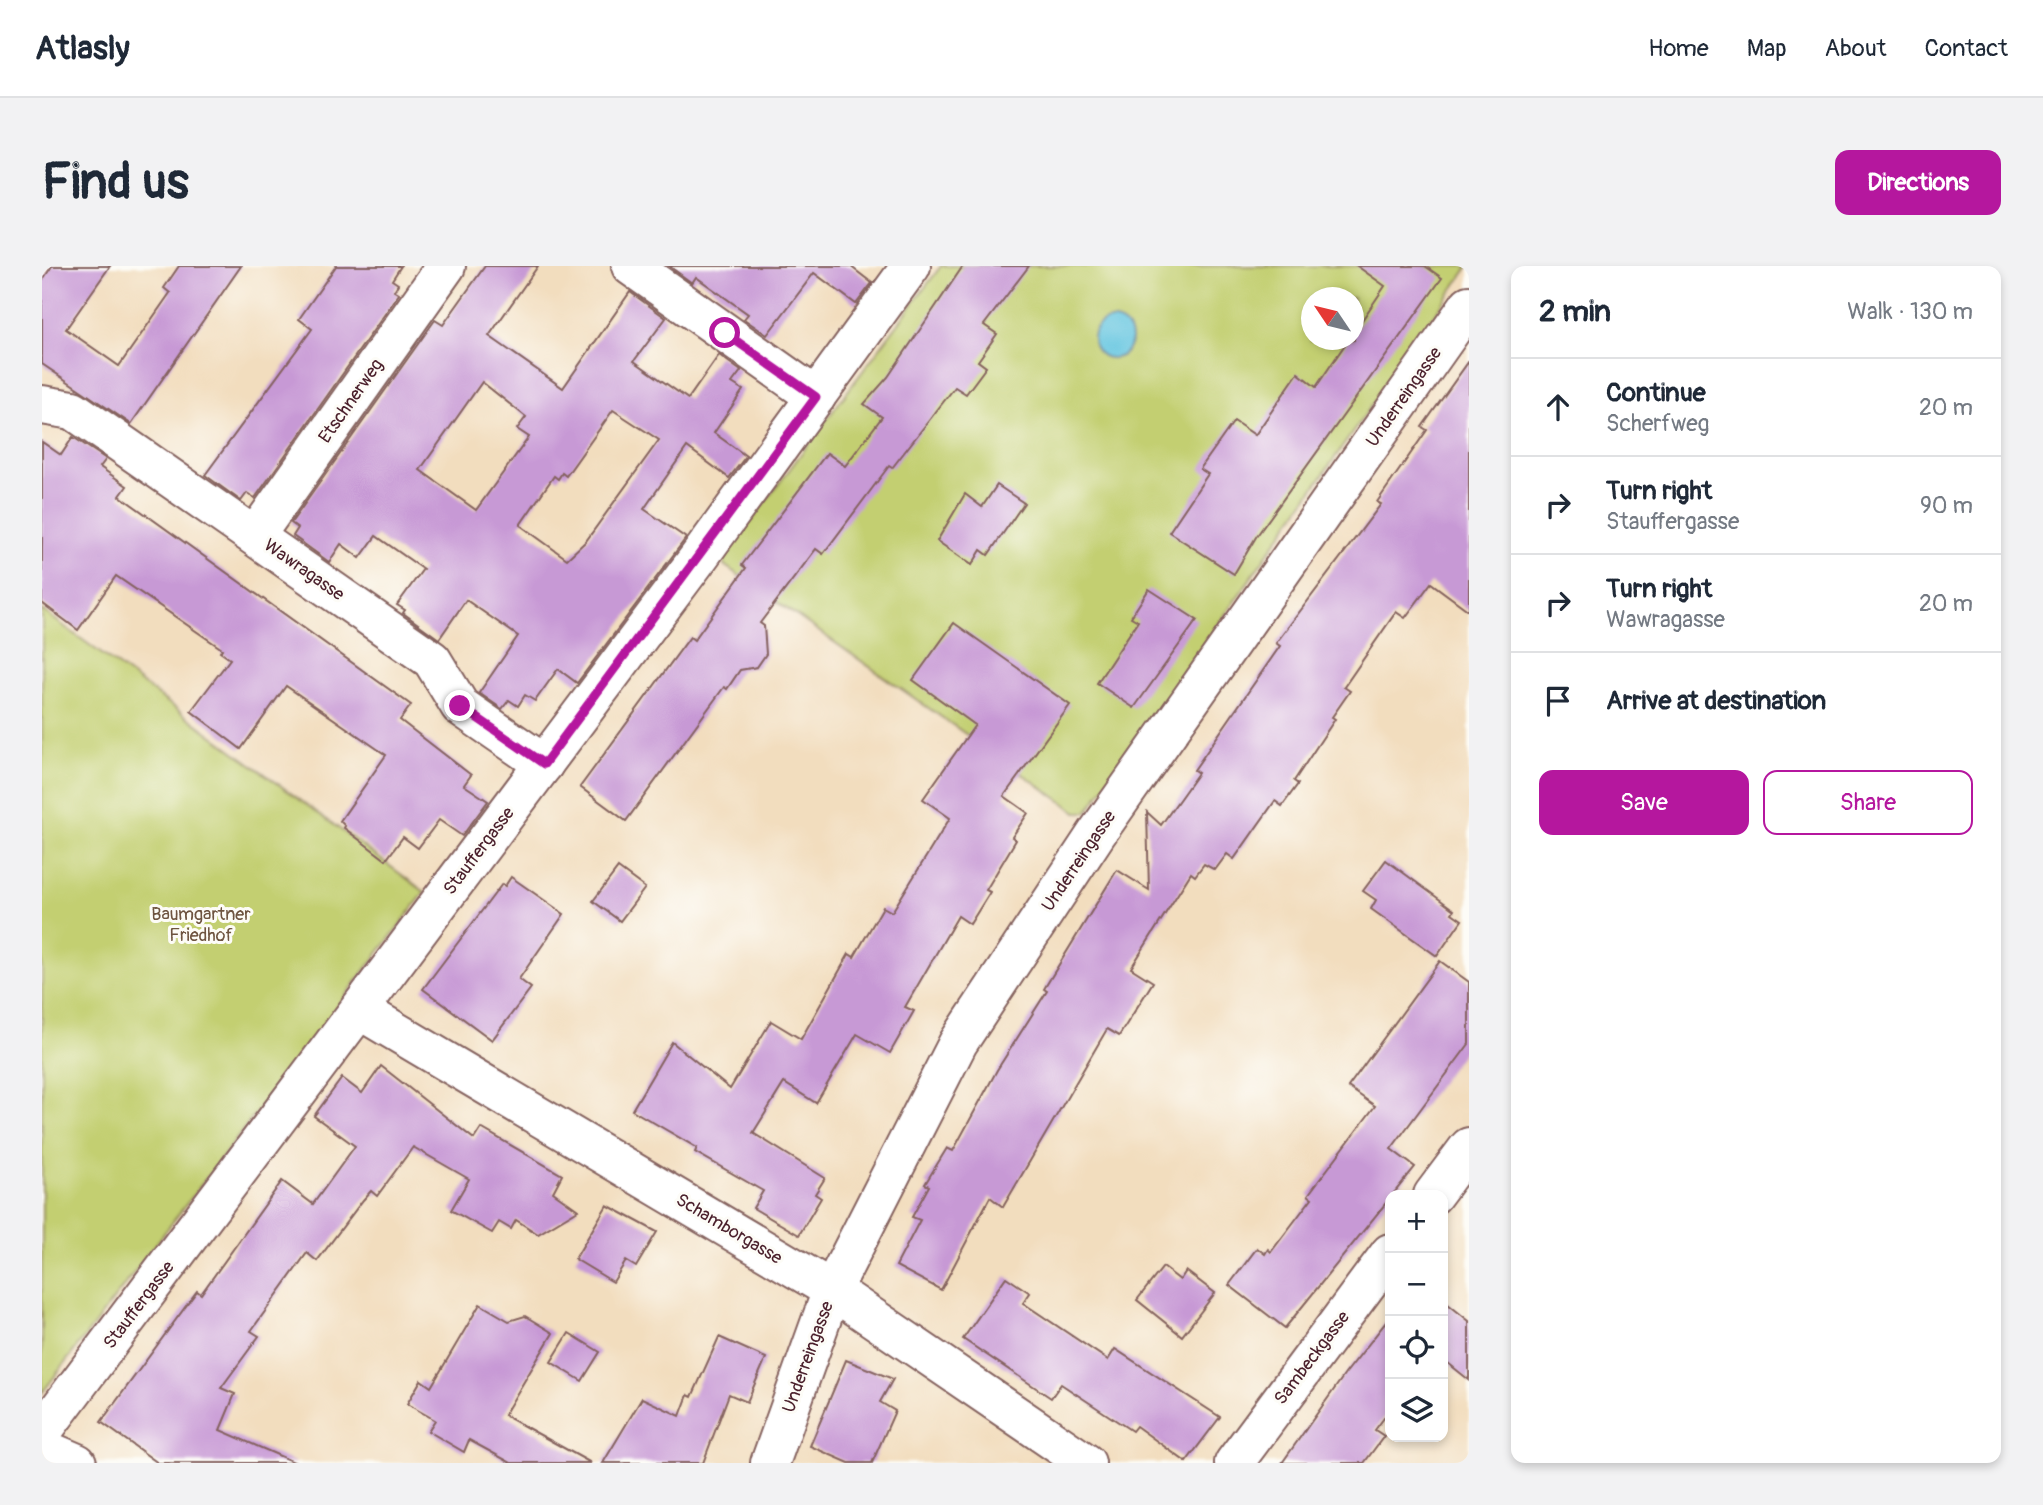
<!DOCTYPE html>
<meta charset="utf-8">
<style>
body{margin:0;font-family:Pangolin,sans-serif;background:#f2f2f3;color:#1f2937}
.controls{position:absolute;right:21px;bottom:21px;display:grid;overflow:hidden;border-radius:14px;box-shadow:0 4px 10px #0003}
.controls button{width:63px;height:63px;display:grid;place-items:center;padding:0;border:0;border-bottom:2px solid #e0e1e3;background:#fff;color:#1f2937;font:35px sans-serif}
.compass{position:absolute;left:1259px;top:21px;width:63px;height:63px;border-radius:50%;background:#fff;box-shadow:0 4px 10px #0003;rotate:305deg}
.stop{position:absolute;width:21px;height:21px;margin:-16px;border:5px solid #b5179e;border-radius:50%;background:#fff}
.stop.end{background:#b5179e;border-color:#fff;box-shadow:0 2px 7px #0008}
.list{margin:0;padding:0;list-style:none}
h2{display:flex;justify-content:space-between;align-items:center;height:91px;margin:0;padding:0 28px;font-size:30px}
h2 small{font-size:23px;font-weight:400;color:#747a83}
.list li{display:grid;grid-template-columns:46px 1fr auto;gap:21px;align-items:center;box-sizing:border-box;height:98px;padding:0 28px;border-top:2px solid #e0e1e3}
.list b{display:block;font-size:26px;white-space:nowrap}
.list p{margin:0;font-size:23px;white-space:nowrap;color:#747a83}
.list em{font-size:23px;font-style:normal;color:#747a83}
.actions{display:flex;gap:14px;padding:21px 28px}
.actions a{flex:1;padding:16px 0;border:2px solid #b5179e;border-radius:14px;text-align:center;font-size:24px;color:#b5179e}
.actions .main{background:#b5179e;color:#fff}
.icon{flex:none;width:38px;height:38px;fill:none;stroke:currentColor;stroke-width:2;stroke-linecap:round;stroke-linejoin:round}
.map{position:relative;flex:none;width:1427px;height:1197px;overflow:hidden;border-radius:14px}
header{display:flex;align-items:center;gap:42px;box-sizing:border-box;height:98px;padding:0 35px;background:#fff;border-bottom:2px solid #e0e1e3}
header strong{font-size:33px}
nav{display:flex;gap:38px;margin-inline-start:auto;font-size:24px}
.intro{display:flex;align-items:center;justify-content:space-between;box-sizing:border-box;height:168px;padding:0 42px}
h1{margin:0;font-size:49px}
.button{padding:18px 32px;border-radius:14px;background:#b5179e;color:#fff;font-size:24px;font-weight:700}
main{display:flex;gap:42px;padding:0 42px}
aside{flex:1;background:#fff;border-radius:14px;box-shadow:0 4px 10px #0003}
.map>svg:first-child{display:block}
</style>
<header>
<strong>Atlasly</strong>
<nav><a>Home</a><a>Map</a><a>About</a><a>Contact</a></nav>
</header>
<div class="intro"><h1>Find us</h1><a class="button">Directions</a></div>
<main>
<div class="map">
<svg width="1427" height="1197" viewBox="0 0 1427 1197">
<rect width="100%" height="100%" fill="#fdfcf7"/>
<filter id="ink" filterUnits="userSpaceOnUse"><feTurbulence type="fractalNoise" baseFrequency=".0143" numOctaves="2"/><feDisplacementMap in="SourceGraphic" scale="14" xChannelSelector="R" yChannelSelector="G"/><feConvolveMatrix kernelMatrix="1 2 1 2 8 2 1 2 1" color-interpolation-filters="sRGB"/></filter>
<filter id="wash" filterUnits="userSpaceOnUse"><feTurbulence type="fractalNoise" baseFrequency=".00686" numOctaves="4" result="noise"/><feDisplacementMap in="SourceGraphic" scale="28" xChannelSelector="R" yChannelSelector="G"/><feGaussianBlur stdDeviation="1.57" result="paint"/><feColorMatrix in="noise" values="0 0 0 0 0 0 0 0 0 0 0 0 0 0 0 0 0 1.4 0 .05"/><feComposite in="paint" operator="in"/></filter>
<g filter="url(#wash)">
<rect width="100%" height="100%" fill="#f2ddbe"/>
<g fill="#c3cf71" stroke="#86774e" stroke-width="2" fill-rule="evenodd">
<path d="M899 0H1427L1045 546H1035L682 299 683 290ZM1269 32H1311V74H1269Z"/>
<polygon points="0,344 383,626 0,1127"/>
</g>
<circle fill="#62c5e0" stroke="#567286" stroke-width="2" cx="1070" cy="73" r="19"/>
<g id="blocks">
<g fill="#c799d5" fill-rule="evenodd">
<polygon points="10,0 68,0 24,63 77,100 128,27 122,22 137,0 199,0 89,158 0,98 0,15"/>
<polygon points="294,0 359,0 350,14 356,18 352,25 357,28 213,232 205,227 199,235 163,209 270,63 257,53"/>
<path d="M443 0H496L447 70 521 122 588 26 624 52 592 95 646 133 677 89 699 105 690 117 701 124 672 167 704 190 687 212 645 181 602 243 644 272 535 417 516 403 493 435 483 429 476 440 467 434 460 443 437 427 476 370 424 334 397 373 361 347 363 344 355 339 381 303 334 270 318 292 299 278 287 296 251 270 256 262 249 257 393 54 401 59ZM440 116 484 151 475 163 487 171 434 244 378 204ZM571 144 617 174 544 275 525 293 478 259 512 210 516 213 520 207 524 210Z"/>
<polygon points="627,0 808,0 830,17 814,38 772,7 725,69 702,53 706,48 654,11 650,17"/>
<polygon points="921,0 987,0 942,59 955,68 936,95 944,101 924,128 913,121 850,202 847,200 781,288 774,283 718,357 722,360 724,388 715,401 698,404 685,423 682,421 584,555 538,521 648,371 652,374 704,302 700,299 785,187 803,200 840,151 822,138 846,111"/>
<polygon points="1315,0 1383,0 1400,12 1214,271 1192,308 1127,266 1166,208 1158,203 1192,155 1213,169 1256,107 1274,121 1306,74 1312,74 1312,66 1343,20"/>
<polygon points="1427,95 1427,345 1389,317 1363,352 1354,346 1302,421 1308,425 1290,451 1293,453 1252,515 1256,518 1240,540 1233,535 1192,593 1185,588 1173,604 1162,598 1153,610 1149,607 1089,702 1111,716 1077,770 1065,763 961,941 948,931 899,1024 854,1000 878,954 870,951 887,920 883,918 905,882 911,885 955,804 1005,725 1002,723 1075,604 1107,624 1105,546 1119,559 1156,507 1152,504 1238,380 1234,377 1339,238 1335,236 1385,164 1380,161"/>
<polygon points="31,171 64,193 58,201 85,220 78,230 369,439 358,454 429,509 422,519 446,535 420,570 397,554 376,582 361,571 344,594 302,562 303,560 298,555 344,489 244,420 199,483 149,445 188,393 178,386 180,383 74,310 36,364 0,337 0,176 19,189"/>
<polygon points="955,219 982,237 946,289 939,284 930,299 895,275 923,228 940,241"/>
<polygon points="1107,323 1155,354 1092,442 1055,417 1096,355 1089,351"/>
<polygon points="912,357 1028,439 962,530 986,547 970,571 974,574 944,624 948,626 928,658 916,650 863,741 872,745 848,787 815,768 774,837 742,817 711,867 783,912 773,928 779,932 757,969 711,942 721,925 653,886 655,882 590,844 630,776 688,823 729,755 759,773 807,688 812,691 841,641 850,646 908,552 881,533 933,459 871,414"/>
<polygon points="1344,594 1412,644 1410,647 1420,654 1395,690 1329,643 1334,634 1321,625"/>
<polygon points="576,602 603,622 578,655 551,635"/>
<polygon points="469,611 522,648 477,713 489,722 450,774 381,723 460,618 463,620"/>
<polygon points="1398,695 1427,716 1427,778 1349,883 1373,901 1243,1062 1187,1019 1215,982 1223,988 1226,983 1229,986 1270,932 1266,929 1333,840 1306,821"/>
<polygon points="339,800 432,873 439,862 520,909 511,926 536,944 496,968 474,954 469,963 457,956 450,967 409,944 427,913 371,881 335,930 329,925 321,934 275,995 265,987 209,1065 217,1070 179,1122 193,1128 178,1164 254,1197 116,1197 59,1156 155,1025 159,1028 240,915 271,938 313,880 272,850 300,812 320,827"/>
<polygon points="565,939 615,966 594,1001 584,995 571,1016 533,993"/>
<polygon points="1121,1001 1138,1014 1144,1005 1173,1027 1140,1070 1095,1034"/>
<polygon points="964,1011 988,1027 981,1037 1066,1094 1073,1083 1178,1151 1144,1196 1094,1160 1090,1165 1019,1118 1009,1132 921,1073"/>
<polygon points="1401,1034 1427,1055 1427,1114 1401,1093"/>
<polygon points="438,1038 467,1055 483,1050 511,1067 462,1149 549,1197 469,1197 427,1174 422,1186 386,1165 393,1154 365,1138 379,1114 389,1121"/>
<polygon points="1348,1051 1348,1144 1333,1164 1342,1170 1322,1197 1240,1197 1303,1108"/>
<polygon points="527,1067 558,1086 540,1115 509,1096"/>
<polygon points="677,1071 724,1092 705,1136 687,1128 661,1197 561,1197 600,1132 638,1150 646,1129 650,1131"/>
<polygon points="804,1094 851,1113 838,1136 853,1145 830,1197 807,1197 768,1180"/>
</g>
</g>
</g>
<g filter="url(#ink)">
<use href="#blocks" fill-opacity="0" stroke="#85625e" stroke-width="2"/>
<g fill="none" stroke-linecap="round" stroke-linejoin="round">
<defs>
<g id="minor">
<polyline points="589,0 774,131"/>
<polyline points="0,139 31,144 390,394 418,440 502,498"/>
<polyline points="213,270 404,0"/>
<polyline points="319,745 790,1024 1044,1197"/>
<polyline points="1391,929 1427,881"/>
<polyline points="0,1166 657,291 869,0"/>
<polyline points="0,1182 35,1197"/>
<polyline points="728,1197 790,1024 916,777 1055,567 1427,39"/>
<polyline points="1192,1197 1348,987"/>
</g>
</defs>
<use href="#minor" stroke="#85625e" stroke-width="42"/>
<use href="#minor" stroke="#fff" stroke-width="38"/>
</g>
</g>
<g fill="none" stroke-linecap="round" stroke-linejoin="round" filter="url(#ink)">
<polyline stroke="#b5179e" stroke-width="9" points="418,440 502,498 774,131 683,67"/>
</g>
<g text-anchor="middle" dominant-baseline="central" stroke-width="6" stroke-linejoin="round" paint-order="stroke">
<g font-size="18" fill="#4a1f2b" stroke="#fdfcf7">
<text transform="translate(1362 131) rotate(-55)">Underreingasse</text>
<text transform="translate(309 135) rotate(-55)">Etschnerweg</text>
<text transform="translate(262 304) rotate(35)">Wawragasse</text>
<text transform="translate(437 585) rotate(-53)">Stauffergasse</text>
<text transform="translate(1037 595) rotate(-56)">Underreingasse</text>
<text transform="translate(687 963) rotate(31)">Schamborgasse</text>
<text transform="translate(97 1039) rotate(-53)">Stauffergasse</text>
<text transform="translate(766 1091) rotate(-70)">Underreingasse</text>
<text transform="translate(1270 1092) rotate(-53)">Sambeckgasse</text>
</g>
<g font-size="18" fill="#6e5440" stroke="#fdfcf7">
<text x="159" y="648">Baumgartner<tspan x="159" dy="21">Friedhof</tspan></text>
</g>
</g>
</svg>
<div class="controls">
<button>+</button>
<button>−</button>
<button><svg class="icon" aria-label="locate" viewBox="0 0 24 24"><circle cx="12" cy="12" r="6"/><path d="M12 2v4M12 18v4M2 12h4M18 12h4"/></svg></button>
<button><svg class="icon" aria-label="layers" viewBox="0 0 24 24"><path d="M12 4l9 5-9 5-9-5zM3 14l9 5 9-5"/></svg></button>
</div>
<svg class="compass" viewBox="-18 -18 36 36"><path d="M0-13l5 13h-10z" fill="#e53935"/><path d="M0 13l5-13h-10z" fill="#747a83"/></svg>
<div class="stop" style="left:683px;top:67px"></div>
<div class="stop end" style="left:418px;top:440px"></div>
</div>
<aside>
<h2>2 min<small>Walk · 130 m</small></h2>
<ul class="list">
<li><svg class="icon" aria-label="ahead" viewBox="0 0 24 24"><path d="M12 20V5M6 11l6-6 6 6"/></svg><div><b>Continue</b><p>Scherfweg</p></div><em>20 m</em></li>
<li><svg class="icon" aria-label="right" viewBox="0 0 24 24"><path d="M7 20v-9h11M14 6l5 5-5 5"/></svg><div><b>Turn right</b><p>Stauffergasse</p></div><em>90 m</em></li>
<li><svg class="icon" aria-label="right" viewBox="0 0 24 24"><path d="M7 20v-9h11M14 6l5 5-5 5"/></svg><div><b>Turn right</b><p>Wawragasse</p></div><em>20 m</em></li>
<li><svg class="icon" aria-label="arrive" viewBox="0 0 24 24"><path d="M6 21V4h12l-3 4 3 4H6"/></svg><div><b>Arrive at destination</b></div></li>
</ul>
<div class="actions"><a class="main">Save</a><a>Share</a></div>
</aside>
</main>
